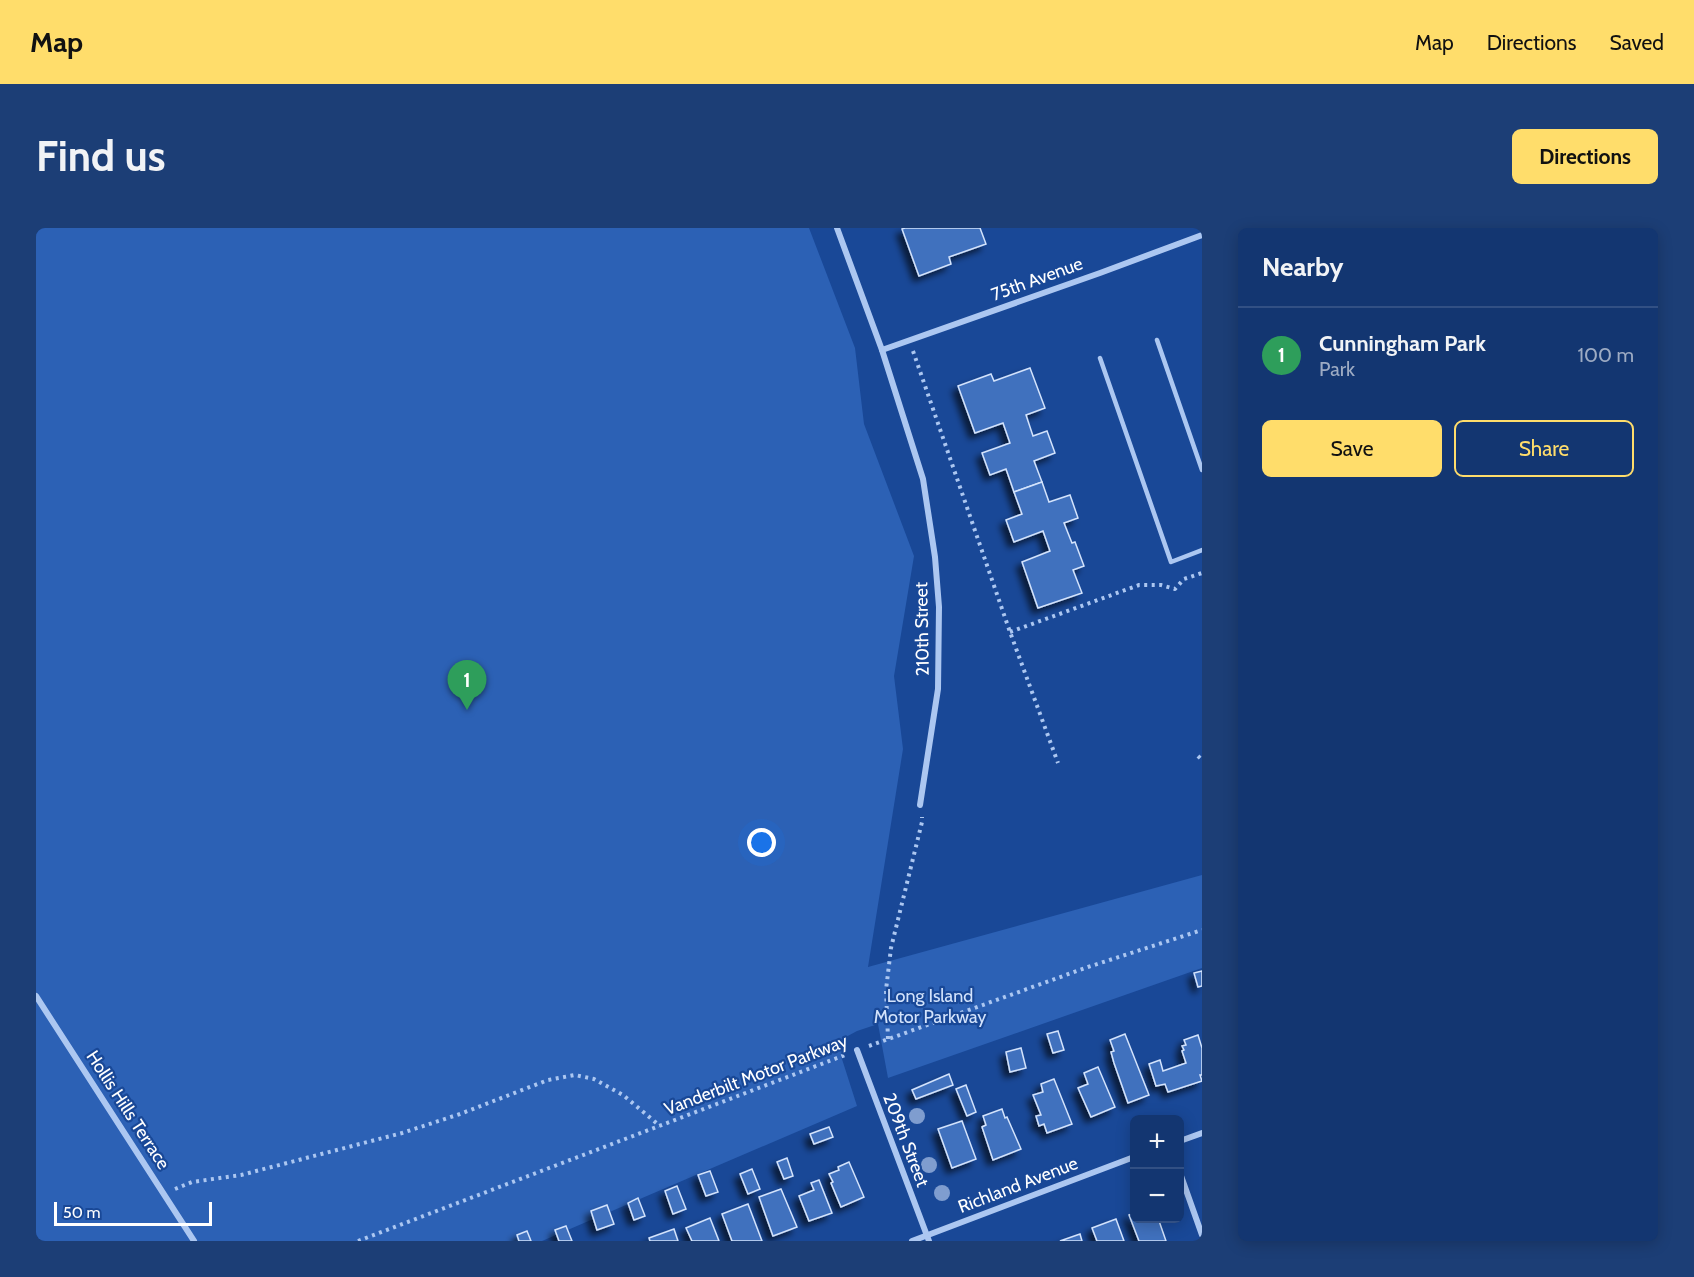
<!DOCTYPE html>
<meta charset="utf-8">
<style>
body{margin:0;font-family:Cabin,sans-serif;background:#1c3e76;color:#f1f3f6}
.controls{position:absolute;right:18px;bottom:18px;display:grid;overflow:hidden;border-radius:9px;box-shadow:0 3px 15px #0003}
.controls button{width:54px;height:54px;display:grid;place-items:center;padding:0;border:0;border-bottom:2px solid #325084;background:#133671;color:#f1f3f6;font:30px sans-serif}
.scale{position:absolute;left:18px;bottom:15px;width:158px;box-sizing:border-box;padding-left:6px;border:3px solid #fff;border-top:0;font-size:16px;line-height:21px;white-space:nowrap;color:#fff;-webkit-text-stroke:4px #194897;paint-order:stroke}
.you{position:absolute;left:726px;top:615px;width:21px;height:21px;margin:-15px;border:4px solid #fff;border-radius:50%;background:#1a73e8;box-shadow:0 0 0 9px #1a73e833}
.badge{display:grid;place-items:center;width:39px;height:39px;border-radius:50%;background:#ffdd6b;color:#fff;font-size:20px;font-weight:700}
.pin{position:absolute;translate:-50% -50px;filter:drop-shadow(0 2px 3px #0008)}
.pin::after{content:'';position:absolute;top:32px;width:21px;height:18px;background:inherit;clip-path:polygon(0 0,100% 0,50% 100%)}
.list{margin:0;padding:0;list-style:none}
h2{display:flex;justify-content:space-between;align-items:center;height:78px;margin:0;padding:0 24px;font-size:26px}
h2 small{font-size:20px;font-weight:400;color:#9dabc3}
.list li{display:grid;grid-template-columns:39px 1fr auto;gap:18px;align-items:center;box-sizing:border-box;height:96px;padding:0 24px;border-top:2px solid #325084}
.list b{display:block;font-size:22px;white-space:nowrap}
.list p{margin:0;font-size:20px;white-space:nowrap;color:#9dabc3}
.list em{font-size:20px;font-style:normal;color:#9dabc3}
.actions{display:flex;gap:12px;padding:18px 24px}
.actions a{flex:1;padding:14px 0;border:2px solid #ffdd6b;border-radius:9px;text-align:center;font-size:21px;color:#ffdd6b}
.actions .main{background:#ffdd6b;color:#111}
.map{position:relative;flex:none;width:1166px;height:1013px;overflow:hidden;border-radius:9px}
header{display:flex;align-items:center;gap:36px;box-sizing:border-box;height:84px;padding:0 30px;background:#ffdd6b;color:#111}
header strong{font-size:28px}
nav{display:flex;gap:33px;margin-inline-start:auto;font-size:21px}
.intro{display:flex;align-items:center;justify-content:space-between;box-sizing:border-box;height:144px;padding:0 36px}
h1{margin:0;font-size:42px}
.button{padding:15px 27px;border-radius:9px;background:#ffdd6b;color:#111;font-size:21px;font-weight:700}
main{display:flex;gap:36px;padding:0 36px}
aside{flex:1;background:#133671;border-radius:9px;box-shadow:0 3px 15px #0003}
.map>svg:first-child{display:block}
</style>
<header>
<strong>Map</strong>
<nav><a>Map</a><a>Directions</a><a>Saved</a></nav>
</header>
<div class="intro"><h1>Find us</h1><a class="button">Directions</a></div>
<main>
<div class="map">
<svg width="1166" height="1013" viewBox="0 0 1166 1013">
<defs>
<filter id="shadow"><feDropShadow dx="-5.5" dy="5.5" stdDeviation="3" flood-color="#0009"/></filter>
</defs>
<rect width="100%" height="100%" fill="#194897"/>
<polygon fill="#2c61b5" points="0,0 773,0 819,120 828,196 878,328 858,448 867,521 832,739 1166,647 1166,740 852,850 842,796 821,803 808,810 805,828 821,878 506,1013 0,1013"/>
<g fill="#4171be" stroke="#d3e3fc" stroke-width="1.5" filter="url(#shadow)">
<polygon points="869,0 944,0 950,16 913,29 915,36 883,48 866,1"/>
<polygon points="994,140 1009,180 990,187 997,208 1011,203 1019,225 998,233 1006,254 978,264 970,241 954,247 946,225 974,215 967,195 939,205 922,158 955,146 958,153"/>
<polygon points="1006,254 1013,274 1034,267 1042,290 1028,295 1036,315 1039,314 1048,338 1037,342 1046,365 1002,380 986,334 1014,323 1007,303 978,314 970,292 986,286 978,264"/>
<polygon points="1166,743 1166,758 1162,759 1158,745"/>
<polygon points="1022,803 1028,822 1017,825 1011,806"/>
<polygon points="1089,806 1113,867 1092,875 1078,835 1075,824 1078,823 1074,812"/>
<polygon points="1162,807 1166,820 1166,847 1164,847 1166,853 1132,864 1129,856 1120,858 1113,836 1124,832 1127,843 1150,835 1146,823 1148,822 1146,818 1150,817 1148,812"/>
<polygon points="985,820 990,840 974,844 970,824"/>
<polygon points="1062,839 1079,879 1055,889 1042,860 1052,856 1048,845"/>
<polygon points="913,846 917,857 880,871 876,862"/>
<polygon points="1018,851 1036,896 1011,905 1008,896 1003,898 1000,888 1005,887 997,867 1007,864 1005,856"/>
<polygon points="930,857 940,884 931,888 920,861"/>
<polygon points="966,881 969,890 971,889 985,921 957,932 946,899 950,897 947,888"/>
<polygon points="926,893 940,931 916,940 902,901"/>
<polygon points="793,899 797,909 778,916 774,906"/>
<polygon points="751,930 757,948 748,951 741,934"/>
<polygon points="813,934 828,969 805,979 795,955 797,954 793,946 803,942 802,939"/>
<polygon points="716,941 724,961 712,966 704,946"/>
<polygon points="674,943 682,964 670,968 662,947"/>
<polygon points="783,952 796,985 773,993 763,968 778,962 775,955"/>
<polygon points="641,958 650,981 637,986 629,963"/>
<polygon points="745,961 761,999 737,1008 723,969"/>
<polygon points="602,970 609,988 598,992 592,975"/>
<polygon points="712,976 726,1013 696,1013 686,986"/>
<polygon points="571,977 578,996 561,1002 555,983"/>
<polygon points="1098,985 1098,990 1122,990 1130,1013 1103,1013 1093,987"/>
<polygon points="674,990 683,1013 656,1013 650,1000"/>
<polygon points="1080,991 1088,1013 1061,1013 1056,1000"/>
<polygon points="530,998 536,1013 523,1013 519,1002"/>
<polygon points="638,1001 642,1013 614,1013 613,1010"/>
<polygon points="491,1003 495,1013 483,1013 481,1007"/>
<polygon points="1044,1006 1046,1013 1024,1013"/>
</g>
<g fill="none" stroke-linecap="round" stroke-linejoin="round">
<g stroke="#acc7f1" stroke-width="4" stroke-dasharray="3 4.5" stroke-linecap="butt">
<polyline points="877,123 974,404 1022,535"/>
<polyline points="974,404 1103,357 1125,357 1139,361 1148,351 1166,345"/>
<polyline points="1162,528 1166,532"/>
<polyline points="852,811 850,762 855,720 886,594 886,589"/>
<polyline points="833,818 1052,739 1166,702"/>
<polyline points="139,961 156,954 205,947 366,905 424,886 512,852 539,847 558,851 587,867 624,898"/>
<polyline points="322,1013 809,827"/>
</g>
<g stroke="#acc7f1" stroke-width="4.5">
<polyline points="1121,112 1166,242"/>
<polyline points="1064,130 1135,334 1166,322"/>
</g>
<g stroke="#acc7f1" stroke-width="6">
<polyline points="801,0 846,122 887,251 899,329 903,379 902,461 884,577"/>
<polyline points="846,122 1064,45 1166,7"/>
<polyline points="0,768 158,1013"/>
<polyline points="821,822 893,1013"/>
<polyline points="1144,913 1166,905"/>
<polyline points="1144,945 1166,1007"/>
<polyline points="876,1013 1098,929"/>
</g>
</g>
<g fill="#7f9dcf">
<circle cx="881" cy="888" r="8"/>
<circle cx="893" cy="937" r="8"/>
<circle cx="906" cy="965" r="8"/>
</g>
<g text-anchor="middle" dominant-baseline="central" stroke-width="4.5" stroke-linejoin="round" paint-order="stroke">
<g font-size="18" fill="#fff" stroke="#194897">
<text transform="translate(1001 51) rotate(-20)">75th Avenue</text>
<text transform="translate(886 401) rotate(-91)">210th Street</text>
<text transform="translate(720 847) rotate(-21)">Vanderbilt Motor Parkway</text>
<text transform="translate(92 882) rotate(57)">Hollis Hills Terrace</text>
<text transform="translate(870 912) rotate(69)">209th Street</text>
<text transform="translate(982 957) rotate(-21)">Richland Avenue</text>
</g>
<g font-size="18" fill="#d3e3fc" stroke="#194897">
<text x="894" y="768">Long Island<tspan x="894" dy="21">Motor Parkway</tspan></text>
</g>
</g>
</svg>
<div class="controls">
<button>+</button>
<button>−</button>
</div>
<div class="scale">50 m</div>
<div class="you"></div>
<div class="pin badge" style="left:431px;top:482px;background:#2e9e5b">1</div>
</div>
<aside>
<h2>Nearby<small></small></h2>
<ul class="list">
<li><span class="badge" style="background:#2e9e5b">1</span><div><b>Cunningham Park</b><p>Park</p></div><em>100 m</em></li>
</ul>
<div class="actions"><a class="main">Save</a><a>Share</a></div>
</aside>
</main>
